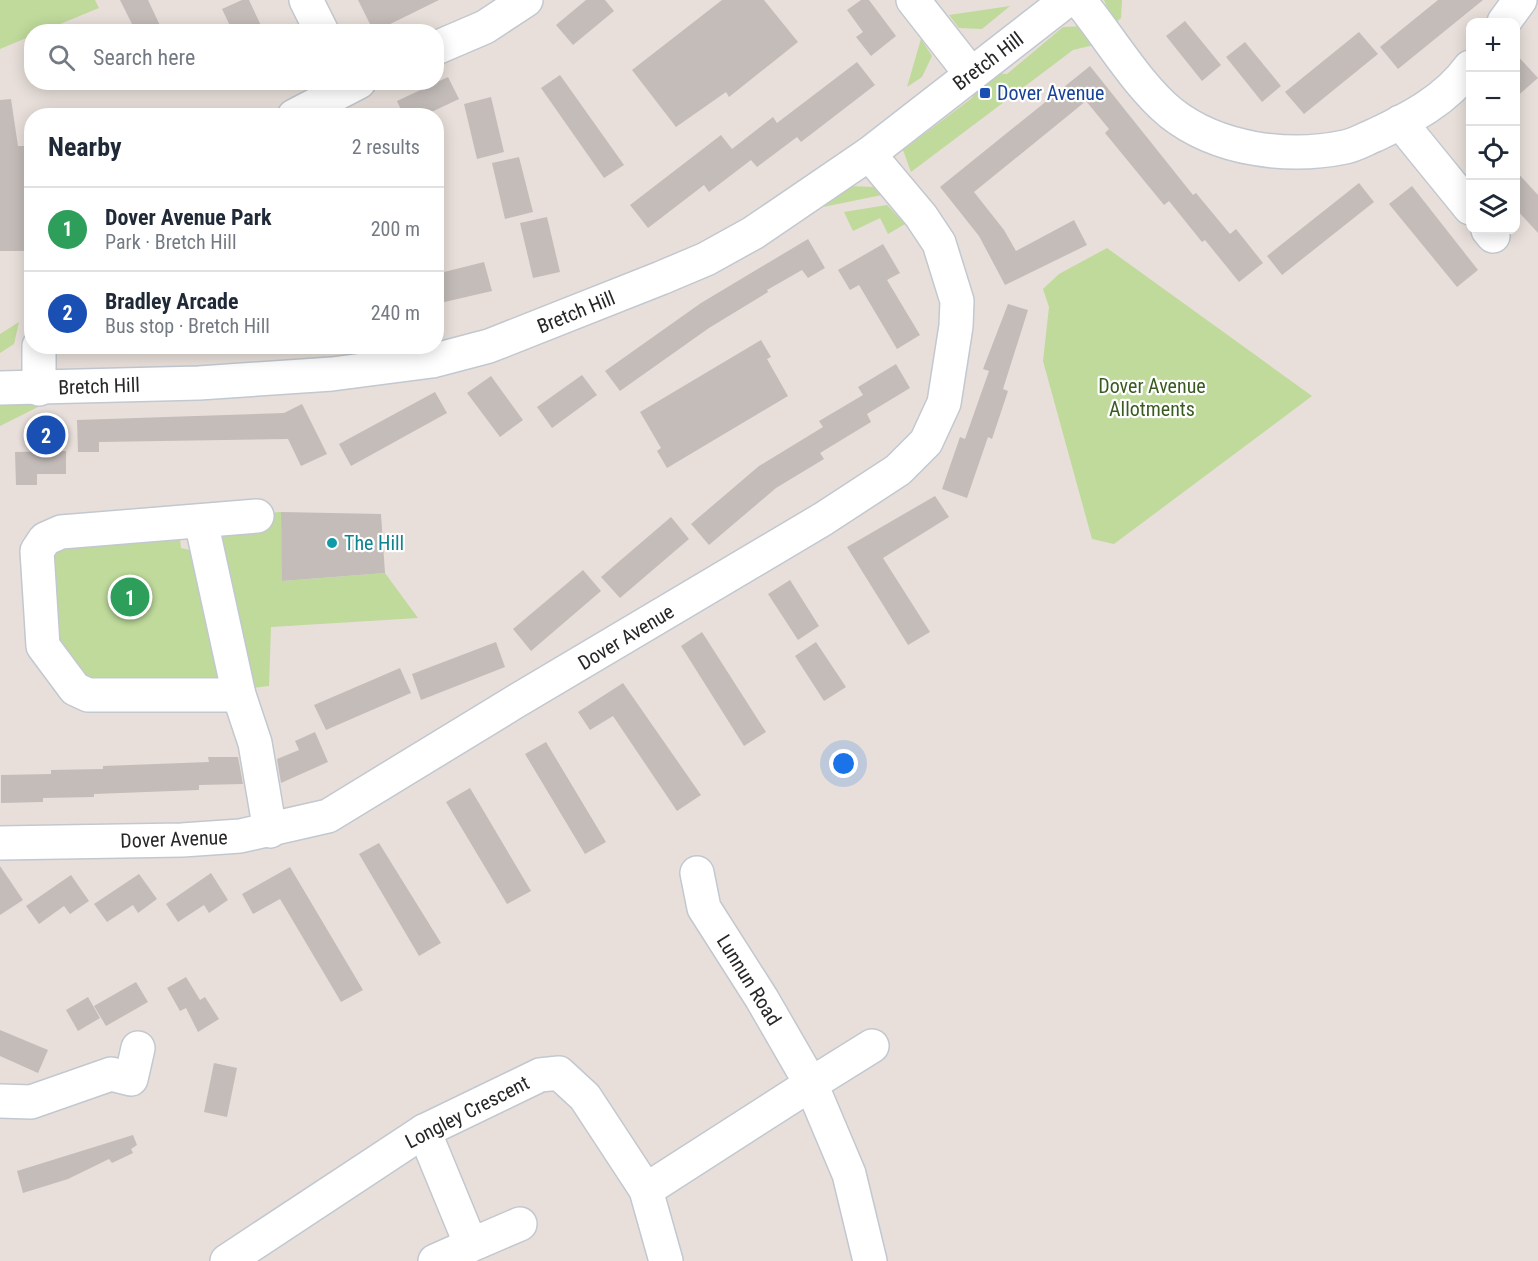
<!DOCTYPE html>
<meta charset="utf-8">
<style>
body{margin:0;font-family:"Roboto Condensed",sans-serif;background:#f2f2f3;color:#1f2937}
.controls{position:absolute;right:18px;top:18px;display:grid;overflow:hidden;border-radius:12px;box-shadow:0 3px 15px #0003}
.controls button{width:54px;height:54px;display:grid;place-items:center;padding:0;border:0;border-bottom:2px solid #e0e1e3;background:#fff;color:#1f2937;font:30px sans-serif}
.you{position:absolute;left:844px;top:764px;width:21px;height:21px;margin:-15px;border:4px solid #fff;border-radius:50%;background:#1a73e8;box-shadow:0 0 0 9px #1a73e833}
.badge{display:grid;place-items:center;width:39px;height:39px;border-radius:50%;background:#b45309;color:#fff;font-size:20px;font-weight:700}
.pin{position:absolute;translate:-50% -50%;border:3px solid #fff;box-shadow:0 2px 6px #0006}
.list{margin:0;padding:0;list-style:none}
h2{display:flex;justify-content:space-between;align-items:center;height:78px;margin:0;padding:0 24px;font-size:26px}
h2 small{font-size:20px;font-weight:400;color:#747a83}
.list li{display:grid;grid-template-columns:39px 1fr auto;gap:18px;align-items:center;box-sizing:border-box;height:84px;padding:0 24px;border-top:2px solid #e0e1e3}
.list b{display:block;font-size:22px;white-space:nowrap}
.list p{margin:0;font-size:20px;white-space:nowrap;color:#747a83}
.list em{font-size:20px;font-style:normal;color:#747a83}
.icon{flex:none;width:33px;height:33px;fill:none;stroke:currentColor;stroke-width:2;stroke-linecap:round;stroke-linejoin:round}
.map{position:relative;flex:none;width:1538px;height:1261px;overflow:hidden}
.search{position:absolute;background:#fff;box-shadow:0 3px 15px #0003;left:24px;top:24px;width:420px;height:66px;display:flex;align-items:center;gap:15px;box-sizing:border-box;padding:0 21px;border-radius:24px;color:#747a83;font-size:22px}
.panel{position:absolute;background:#fff;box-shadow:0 3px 15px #0003;left:24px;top:108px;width:420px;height:246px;border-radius:24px}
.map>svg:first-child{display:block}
</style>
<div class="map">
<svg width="1538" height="1261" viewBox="0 0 1538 1261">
<rect width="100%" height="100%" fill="#e8dfda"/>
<g fill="#bfda9b">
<polygon points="0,0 95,0 99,8 43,31 32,32 31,36 0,49"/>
<polygon points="1104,0 1122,0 1121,18 1114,24"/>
<polygon points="1010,6 982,29 959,28 949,15"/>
<polygon points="1084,26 1098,44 1073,50 911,172 903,150 972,98 979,83 994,73 1007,74 1063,27"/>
<polygon points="921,39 932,56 922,77 907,87"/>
<polygon points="848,186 875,187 882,195 823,207"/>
<polygon points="887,205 905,224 888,234 880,218 853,231 844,212"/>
<polygon points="1107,248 1312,396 1114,544 1092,539 1043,361 1049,307 1043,289 1059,274"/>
<polygon points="19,322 14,344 0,353 0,334"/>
<polygon points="54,399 0,426 0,401"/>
<polygon points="281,512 283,581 385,573 418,618 271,627 269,686 244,689 215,530 266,513"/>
<polygon points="179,531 181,548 202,553 231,687 84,682 50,631 47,562 61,542"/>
</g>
<g fill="#c3bcb9">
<polygon points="120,0 148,0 163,32 136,32"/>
<polygon points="242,0 249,0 264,32 233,32 222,9"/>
<polygon points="358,0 439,0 374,32"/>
<polygon points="586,0 605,0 614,11 573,45 556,25"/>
<polygon points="722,0 764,0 798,42 729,97 726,92 676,127 632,70"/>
<polygon points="861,0 869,0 896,36 871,56 856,37 863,32 847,10"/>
<polygon points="1438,0 1483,0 1398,69 1380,47"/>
<polygon points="1185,21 1221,65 1202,81 1166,36"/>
<polygon points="1359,32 1378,54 1304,114 1285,92"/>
<polygon points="1245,42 1281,86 1262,102 1226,57"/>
<polygon points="1515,53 1538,78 1515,98"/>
<polygon points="857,62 875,85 801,142 797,137 757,167 751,160 709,192 704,185 648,228 630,205 721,135 732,149 773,117 777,123"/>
<polygon points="1090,66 1193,195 1196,193 1230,234 1236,229 1263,263 1239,282 1205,240 1202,242 1169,201 1164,205 1105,133 1109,129 1086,101 974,192 1004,230 1016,251 1074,220 1087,245 1005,285 979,236 940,187"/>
<polygon points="560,75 624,165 604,178 541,88"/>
<polygon points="448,77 459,99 423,116 404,116 397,101"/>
<polygon points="491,97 504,152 477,159 464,104"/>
<polygon points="11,99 18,146 26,146 29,251 0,251 0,100"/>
<polygon points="519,157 533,212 505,219 492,163"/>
<polygon points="1515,170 1538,195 1538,233 1515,208"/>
<polygon points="1359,183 1374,202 1282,275 1267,256"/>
<polygon points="1412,186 1478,270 1457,287 1389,204"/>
<polygon points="547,217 560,272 533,278 520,223"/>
<polygon points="808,239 825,268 808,278 802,270 767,290 768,292 709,328 620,391 605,371 701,303"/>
<polygon points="883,244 900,273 887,280 920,335 897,349 859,285 850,290 838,270"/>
<polygon points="484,262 492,291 436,304 436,274"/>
<polygon points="1008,304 1028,310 1003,389 1008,391 992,439 988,437 967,498 942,489 960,437 965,439 989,371 983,369"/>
<polygon points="761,340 771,357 767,359 788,396 667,468 657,451 661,448 640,412"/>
<polygon points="896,364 910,388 867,414 871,422 820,453 824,459 776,488 709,545 691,524 759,466 823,427 819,421 863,395 858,387"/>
<polygon points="582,375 597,395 552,428 537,407"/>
<polygon points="491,376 523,420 500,437 467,393"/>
<polygon points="435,392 447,413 351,466 339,444"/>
<polygon points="302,404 327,454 301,466 288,439 99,442 99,452 78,452 77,420 284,413"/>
<polygon points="66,451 66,474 37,474 37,485 16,485 15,452"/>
<polygon points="935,496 949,517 883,558 930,632 908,645 847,547"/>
<polygon points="281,512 381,514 385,573 282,581"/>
<polygon points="671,517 689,539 620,598 601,577"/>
<polygon points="583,570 601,591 531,651 513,629"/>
<polygon points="790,580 819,626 798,640 768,594"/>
<polygon points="702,632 766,732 744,746 681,646"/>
<polygon points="496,642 505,667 421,700 412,674"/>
<polygon points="816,642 846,687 824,701 795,656"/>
<polygon points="400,668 411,693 326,730 314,705"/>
<polygon points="623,683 701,795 677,811 613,716 590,730 578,712"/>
<polygon points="315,732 328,762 281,783 277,759 299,750 295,741"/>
<polygon points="546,742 606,842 585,854 525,754"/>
<polygon points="208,757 238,757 243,784 199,785 199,790 94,794 94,797 43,798 43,802 1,803 1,775 51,774 51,770 103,769 103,766 209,762"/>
<polygon points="470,788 531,891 507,904 446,802"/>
<polygon points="379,843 441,943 419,956 359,854"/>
<polygon points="0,866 23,900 0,915"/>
<polygon points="290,867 363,990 341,1002 280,899 253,914 242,894"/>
<polygon points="211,873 228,900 209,913 204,905 178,922 166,904"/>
<polygon points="139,874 157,899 138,913 133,905 107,922 94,904"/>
<polygon points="71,875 89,901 70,914 64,906 39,924 26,906"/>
<polygon points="186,977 200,1000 205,997 219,1019 198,1032 186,1008 180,1011 167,988"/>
<polygon points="136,982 148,1002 106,1026 94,1006"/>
<polygon points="88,997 100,1018 78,1031 66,1010"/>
<polygon points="0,1030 48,1050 38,1073 0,1056"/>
<polygon points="214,1063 237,1068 227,1117 204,1112"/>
<polygon points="133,1135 137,1145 131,1149 133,1153 112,1163 109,1159 68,1179 23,1193 17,1171"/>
</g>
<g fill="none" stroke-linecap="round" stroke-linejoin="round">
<defs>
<g id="minor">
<polyline points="306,0 322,32"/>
<polyline points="913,0 971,74"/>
<path d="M1079 0C1108 35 1136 84 1171 113 1218 150 1288 159 1345 147 1355 145 1365 139 1375 135 1411 118 1446 100 1470 67"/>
<polyline points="1504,22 1520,0"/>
<polyline points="436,48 485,27 526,0"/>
<polyline points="294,116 359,82"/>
<polyline points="1400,122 1470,208"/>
<polyline points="1488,230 1493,236"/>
<polyline points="39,346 39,389"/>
<polyline points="0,388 199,383 332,374 432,361 489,346 661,278 706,259 753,233 869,154 1067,0"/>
<polyline points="201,521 239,695 255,743 270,831"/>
<polyline points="239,695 88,695 75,689 43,646 37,551 45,539 61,532 257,516"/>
<polyline points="0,843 182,840 240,836 328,816 513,703 823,519 898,470 926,442 944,403 956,326 957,301 939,243 921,216 869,154"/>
<polyline points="0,1101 31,1102 111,1074 131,1079 138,1048"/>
<polyline points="424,1131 471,1245 520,1224"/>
<polyline points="646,1190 811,1084 762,999 704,908 697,873"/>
<polyline points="227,1261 424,1131 540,1075 559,1073 585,1097 646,1190 666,1261"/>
<polyline points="435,1261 471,1245"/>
<polyline points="870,1261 849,1174 811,1084 872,1046"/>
</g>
</defs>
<use href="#minor" stroke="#c2c8d0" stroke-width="36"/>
<use href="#minor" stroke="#fff" stroke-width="33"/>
</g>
<rect fill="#1a4fb4" stroke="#fff" stroke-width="2" x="979" y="87" width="12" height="12" rx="3"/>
<circle fill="#0f9aa8" stroke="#fff" stroke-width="2" cx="332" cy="543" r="6"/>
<g text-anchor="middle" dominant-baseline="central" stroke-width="4.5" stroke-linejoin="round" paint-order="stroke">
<g font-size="20" fill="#272727" stroke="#fff">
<text transform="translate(988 61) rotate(-37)">Bretch Hill</text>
<text transform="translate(576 312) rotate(-22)">Bretch Hill</text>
<text transform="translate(99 386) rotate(-2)">Bretch Hill</text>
<text transform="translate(626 637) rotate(-31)">Dover Avenue</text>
<text transform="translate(174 839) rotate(-2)">Dover Avenue</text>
<text transform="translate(749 980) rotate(58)">Lunnun Road</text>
<text transform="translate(467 1112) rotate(-27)">Longley Crescent</text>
</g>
<g font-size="20" fill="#164399" stroke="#fff" text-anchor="start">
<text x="997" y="93">Dover Avenue</text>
</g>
<g font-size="20" fill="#3a5b20" stroke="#fff">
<text x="1152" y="386">Dover Avenue<tspan x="1152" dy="23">Allotments</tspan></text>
</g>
<g font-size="20" fill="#0d838f" stroke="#fff" text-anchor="start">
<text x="344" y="543">The Hill</text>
</g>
</g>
</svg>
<div class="controls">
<button>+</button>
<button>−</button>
<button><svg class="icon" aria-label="locate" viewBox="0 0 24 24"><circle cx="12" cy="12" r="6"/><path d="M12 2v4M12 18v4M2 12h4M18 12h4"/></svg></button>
<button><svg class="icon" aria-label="layers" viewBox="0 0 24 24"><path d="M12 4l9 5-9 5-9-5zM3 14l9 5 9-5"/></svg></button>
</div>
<div class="you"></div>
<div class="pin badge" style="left:130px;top:597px;background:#2e9e5b">1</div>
<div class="pin badge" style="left:46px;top:435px;background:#1a4fb4">2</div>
<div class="search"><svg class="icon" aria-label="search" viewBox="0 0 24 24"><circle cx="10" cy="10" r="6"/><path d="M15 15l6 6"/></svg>Search here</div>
<section class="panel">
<h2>Nearby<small>2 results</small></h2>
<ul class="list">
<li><span class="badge" style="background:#2e9e5b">1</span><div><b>Dover Avenue Park</b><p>Park · Bretch Hill</p></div><em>200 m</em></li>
<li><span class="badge" style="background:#1a4fb4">2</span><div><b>Bradley Arcade</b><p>Bus stop · Bretch Hill</p></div><em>240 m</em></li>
</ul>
</section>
</div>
